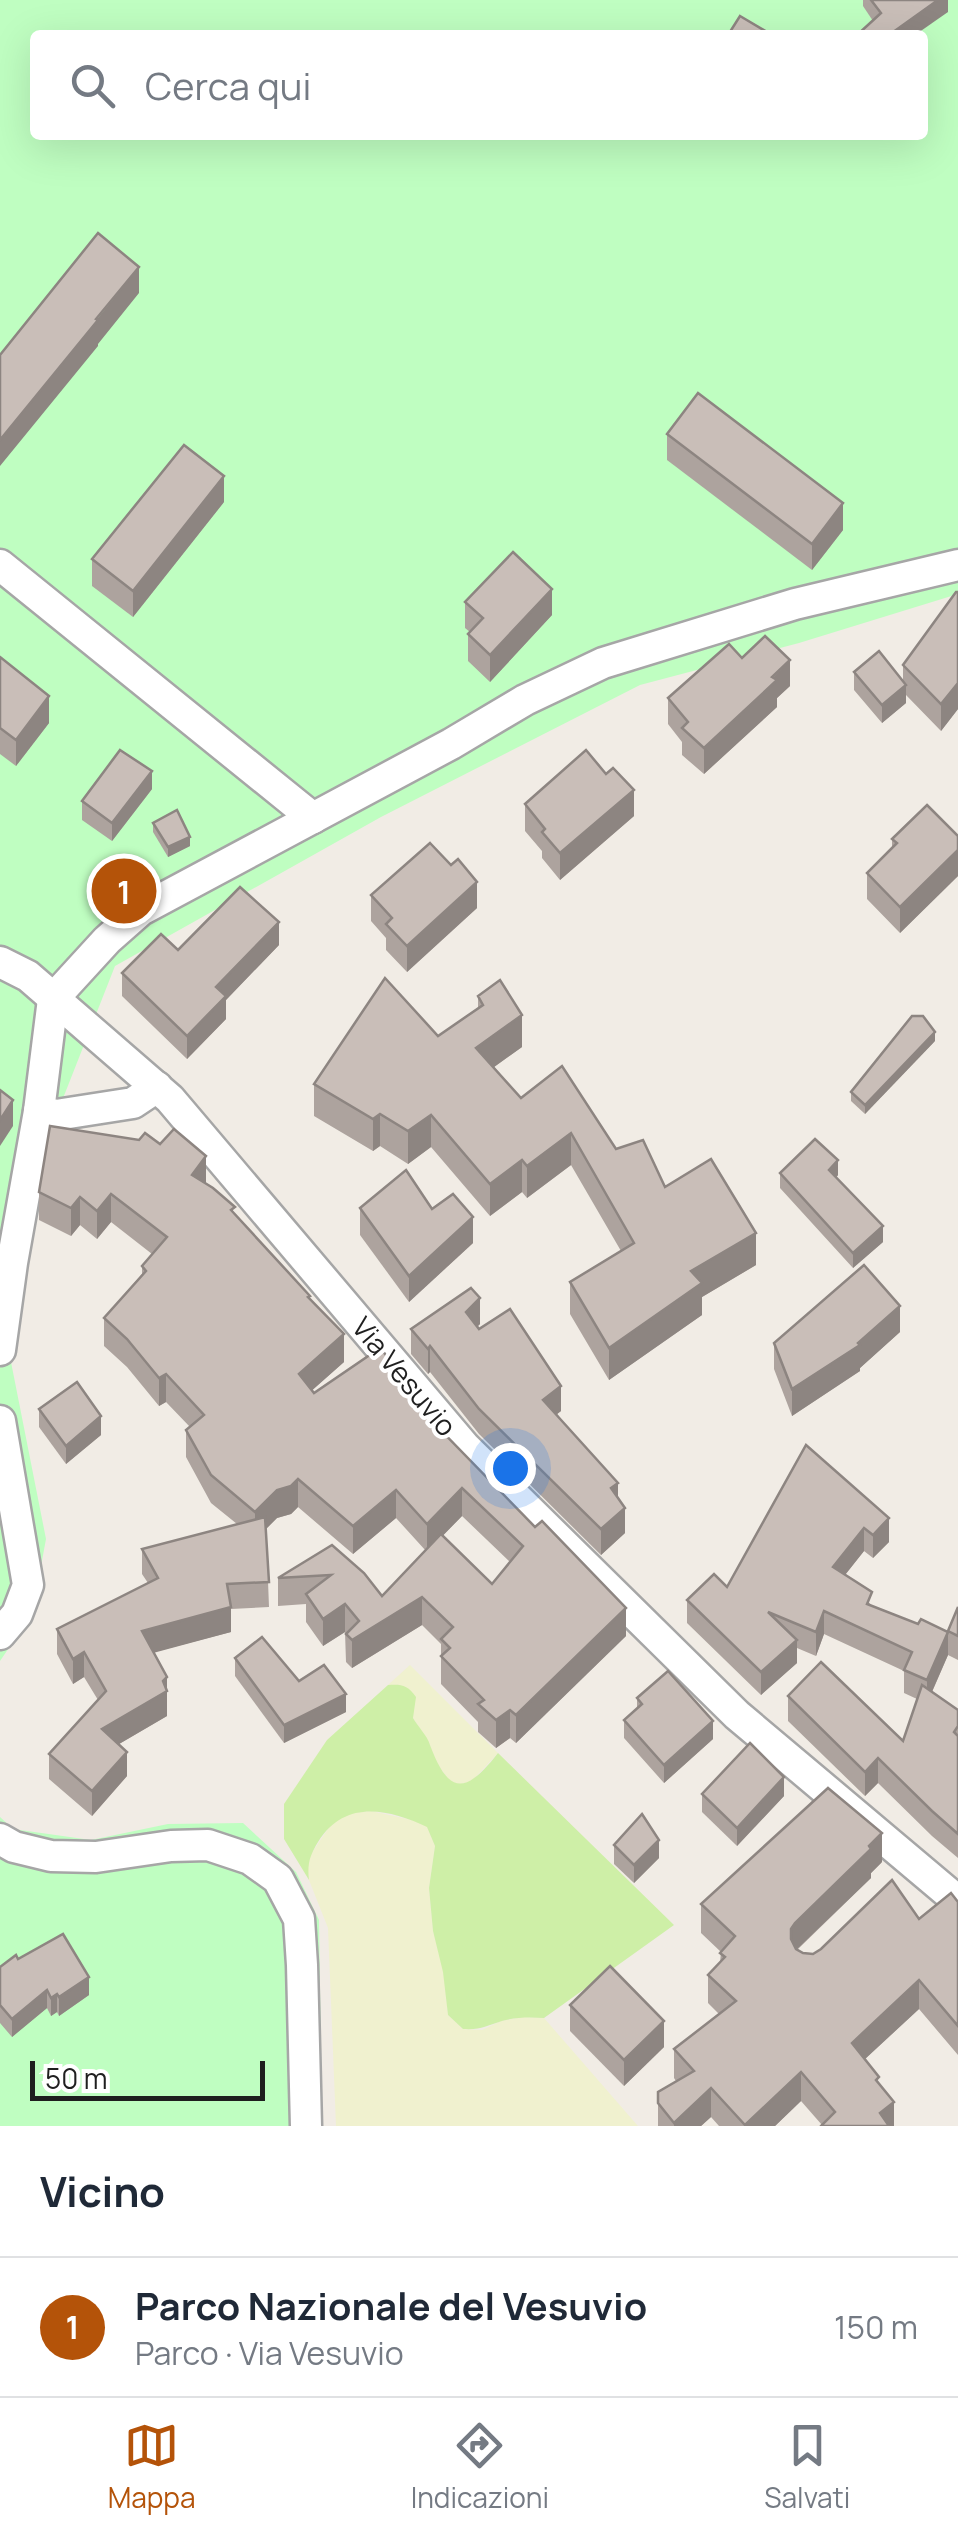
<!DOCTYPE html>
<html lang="it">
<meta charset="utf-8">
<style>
body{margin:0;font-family:Manrope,sans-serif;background:#f6f6f7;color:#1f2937}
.scale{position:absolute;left:30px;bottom:25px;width:235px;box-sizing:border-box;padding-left:10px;border:5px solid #1f1f1f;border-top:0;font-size:28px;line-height:35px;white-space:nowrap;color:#1f1f1f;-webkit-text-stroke:8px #fff;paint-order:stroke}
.you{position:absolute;left:510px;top:1468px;width:35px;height:35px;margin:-25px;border:8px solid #fff;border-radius:50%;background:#1a73e8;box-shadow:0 0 0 15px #1a73e833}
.badge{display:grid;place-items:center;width:65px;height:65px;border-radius:50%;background:#b45309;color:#fff;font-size:32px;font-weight:700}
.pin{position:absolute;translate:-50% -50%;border:5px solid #fff;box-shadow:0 2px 10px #0006}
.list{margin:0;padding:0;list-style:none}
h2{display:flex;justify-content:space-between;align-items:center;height:130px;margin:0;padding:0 40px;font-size:42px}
h2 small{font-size:32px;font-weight:400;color:#747a83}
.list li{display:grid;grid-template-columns:65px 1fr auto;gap:30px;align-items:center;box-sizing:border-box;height:140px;padding:0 40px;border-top:2px solid #e0e1e3}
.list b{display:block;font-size:38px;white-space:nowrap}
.list p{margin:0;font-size:32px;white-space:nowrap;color:#747a83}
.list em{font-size:32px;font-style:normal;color:#747a83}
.icon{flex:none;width:55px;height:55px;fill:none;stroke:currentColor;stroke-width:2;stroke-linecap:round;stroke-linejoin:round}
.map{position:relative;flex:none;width:958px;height:2126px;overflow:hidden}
.search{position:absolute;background:#fff;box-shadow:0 10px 40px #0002;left:30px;right:30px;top:30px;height:110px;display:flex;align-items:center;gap:25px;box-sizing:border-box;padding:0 35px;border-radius:10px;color:#747a83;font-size:38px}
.sheet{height:270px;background:#fff}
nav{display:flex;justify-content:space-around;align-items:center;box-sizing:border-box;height:140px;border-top:2px solid #e0e1e3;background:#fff;font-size:28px;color:#747a83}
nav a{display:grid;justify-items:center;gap:5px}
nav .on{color:#b45309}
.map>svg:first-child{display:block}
</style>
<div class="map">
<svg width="958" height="2126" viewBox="0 0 958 2126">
<rect width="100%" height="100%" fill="#f1ece5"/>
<g fill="#f0f1cf">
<polygon points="410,1665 498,1753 471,1782 461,1785 450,1782 432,1756 430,1745 413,1718 413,1707 388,1685"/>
<polygon points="371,1811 412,1820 427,1826 435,1846 429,1888 433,1931 444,1972 448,2015 463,2029 482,2030 501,2021 522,2017 544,2018 638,2126 336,2126 328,1928 309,1880 307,1867 309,1857 332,1823 351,1813"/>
</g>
<path fill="#ceefa7" d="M388 1685C401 1684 408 1685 416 1697L413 1718C418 1727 427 1735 430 1745 449 1796 466 1794 498 1753L674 1925 544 2018C530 2017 516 2017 502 2021 485 2026 482 2030 463 2029L448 2015 443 1972 433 1931 429 1888 435 1846 427 1827C388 1809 345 1799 318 1842 310 1855 307 1864 309 1880L284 1839V1804L327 1740Z"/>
<g fill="#bffec1" fill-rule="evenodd">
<path d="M0 0H958V594L799 643 640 685 381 817 115 966 47 1139 11 1362 46 1539 32 1614 0 1661ZM35 35H923V135H35Z"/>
<polygon points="0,1817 13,1829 91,1840 168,1824 243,1823 296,1872 319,1920 322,2126 0,2126"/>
</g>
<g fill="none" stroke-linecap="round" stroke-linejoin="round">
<defs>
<g id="street">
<polyline points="0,565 313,818"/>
<polyline points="0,962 28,976 170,1099 465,1447 737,1715 958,1901"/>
<polyline points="53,999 107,940 141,910 451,744 525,700 603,663 795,604 958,565"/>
<polyline points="39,1111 56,1115 133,1103 157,1087"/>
<polyline points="0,1350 12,1263 39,1111 53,999"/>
<polyline points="0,1421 28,1585 17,1614 0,1634"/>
<polyline points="0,1839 14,1847 51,1856 96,1857 171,1846 208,1845 250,1859 278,1879 299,1919 302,1965 306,2126"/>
</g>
</defs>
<use href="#street" stroke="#a6a6a6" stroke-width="35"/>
<use href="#street" stroke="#fff" stroke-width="30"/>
</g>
<g fill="#ada39e" fill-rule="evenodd">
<polygon points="863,0 948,0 948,12 873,21 863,6"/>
<polygon points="667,434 843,530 812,570 667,460"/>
<polygon points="224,502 133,617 92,586 92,559"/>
<polygon points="958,592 958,709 941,731 906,695 906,703 882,723 854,690 854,672 903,681 903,665"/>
<polygon points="465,602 552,615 490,682 468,661 468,634 470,632 465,628"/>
<polygon points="0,657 49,723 16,766 0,754"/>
<polygon points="742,658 790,686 777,698 777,707 704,774 682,755 682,742 668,724 668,698"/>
<polygon points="152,789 112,841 82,820 82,801"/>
<polygon points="525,804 634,816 560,880 542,858 542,851 525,831"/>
<polygon points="153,823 190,846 168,857 153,832"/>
<polygon points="958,836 958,876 900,933 867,899 867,873 892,848 892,839"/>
<polygon points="371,895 477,908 407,972 386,950 386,938 371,921"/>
<polygon points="279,945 226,1000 226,1019 187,1059 122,996 122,973 178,950"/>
<polygon points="478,996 522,1047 494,1067 521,1098 616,1149 665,1187 756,1265 702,1297 702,1315 609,1380 570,1314 570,1282 621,1251 571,1165 527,1198 522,1192 490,1216 431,1147 408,1164 380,1146 373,1151 314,1116 314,1084 438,1036 478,1009"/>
<polygon points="935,1041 865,1114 851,1101 851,1092"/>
<path d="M160 1144 206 1183 310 1299 344 1362 312 1390 314 1393 401 1389 626 1636 516 1743 510 1738 496 1748 478 1732V1722L441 1684V1644L422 1625 352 1668 346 1662 345 1632 323 1646 306 1622V1604L278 1606V1578L332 1545 382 1596 426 1551 396 1518 353 1554 298 1507 291 1514 277 1518 266 1529 269 1607 231 1609V1632L154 1652 167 1677V1716L119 1744 127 1776 92 1816 49 1779V1754L98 1700 84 1677 73 1684 57 1654V1629L148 1583 142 1574V1549L237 1524 211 1503 186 1457V1430L190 1427 166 1402 159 1406 127 1367 104 1346V1318L142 1274V1266L152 1254 111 1222 97 1239 80 1225 71 1236 39 1220V1192ZM462 1516 510 1562 492 1584 443 1535Z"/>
<polygon points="780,1173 838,1175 836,1178 883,1242 853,1268 780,1188"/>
<polygon points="360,1208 432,1209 473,1243 409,1302 360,1235"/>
<polygon points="480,1324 477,1327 561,1411 557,1414 618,1498 625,1533 601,1555 479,1434 430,1372 428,1374 411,1354 411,1329"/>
<polygon points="900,1332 860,1368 860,1371 792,1416 774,1369 774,1343"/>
<polygon points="39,1409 101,1435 66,1464 39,1427"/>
<polygon points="806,1445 889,1542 873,1558 864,1551 845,1575 872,1606 948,1655 932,1692 958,1710 958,1858 932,1836 878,1783 865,1796 788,1721 788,1696 903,1741 917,1699 904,1693 904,1671 824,1634 816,1656 797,1648 797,1663 761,1695 687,1623 687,1600 727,1587"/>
<polygon points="958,1607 958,1660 948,1655 948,1631"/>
<polygon points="235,1658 299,1681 346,1712 284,1743 235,1676"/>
<polygon points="637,1698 713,1739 664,1783 624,1738 624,1720 637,1708"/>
<polygon points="702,1794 784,1796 737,1846 702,1812"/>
<polygon points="614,1845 659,1858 634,1883 614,1864"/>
<polygon points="882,1862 871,1873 871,1878 797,1950 803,1953 813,1954 919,1919 958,1902 958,2055 919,2009 865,2059 879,2083 894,2126 822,2125 801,2101 775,2126 719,2126 711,2117 701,2126 658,2126 658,2092 676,2081 674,2078 674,2049 719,2014 708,2003 708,1975 720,1963 721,1952 701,1933 701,1904"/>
<polygon points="18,1959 89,1995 59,2016 57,2012 51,2016 47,2008 12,2037 0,2023 0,1967"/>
<polygon points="570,2005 664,2047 624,2086 570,2031"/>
</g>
<g fill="#8d8581">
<polygon points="938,0 948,0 948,12 915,35 889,35"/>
<polygon points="139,267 139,293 98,344 98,346 0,466 0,440"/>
<polygon points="224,476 224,502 133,617 133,591"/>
<polygon points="843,503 843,530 812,570 812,544"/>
<polygon points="552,589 552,615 490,682 490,655"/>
<polygon points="790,660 790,686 777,698 777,707 704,774 704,748"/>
<polygon points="958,683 958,709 941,731 941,704"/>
<polygon points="906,685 906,703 882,723 882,705"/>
<polygon points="49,696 49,723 16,766 16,740"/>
<polygon points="152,771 152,789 112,841 112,823"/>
<polygon points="634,790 634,816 560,880 560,853"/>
<polygon points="190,837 190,846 168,857 168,847"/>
<polygon points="958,850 958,876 900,933 900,907"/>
<polygon points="477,882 477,908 407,972 407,946"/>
<polygon points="279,922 279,945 226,1000 226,1019 187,1059 187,1036 216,987"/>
<polygon points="522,1015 522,1047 476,1080 476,1048"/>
<polygon points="935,1032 935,1041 865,1114 865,1105"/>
<polygon points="13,1100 13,1126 0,1146 0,1120"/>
<polygon points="380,1114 380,1146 373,1151 373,1119"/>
<polygon points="431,1115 431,1147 408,1164 408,1131"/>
<polygon points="571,1133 571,1165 527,1198 527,1166"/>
<polygon points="206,1156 206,1184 192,1175"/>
<polygon points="522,1160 522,1192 490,1216 490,1184"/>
<polygon points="838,1160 838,1175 829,1185 829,1170"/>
<polygon points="111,1194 111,1222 97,1239 97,1211"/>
<polygon points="80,1197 80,1225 71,1236 71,1208"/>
<polygon points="473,1217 473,1243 409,1302 409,1276"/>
<polygon points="883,1226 883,1242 853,1268 853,1253"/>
<polygon points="756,1233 756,1265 702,1297 702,1315 609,1380 609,1348 691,1271"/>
<polygon points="480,1298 480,1324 466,1337 466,1312"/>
<polygon points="900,1306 900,1332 860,1368 860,1371 792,1416 792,1389 858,1343"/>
<polygon points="344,1334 344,1362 299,1402 299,1374"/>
<polygon points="430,1346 430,1372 428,1374 428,1349"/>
<polygon points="401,1373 401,1400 393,1381"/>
<polygon points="166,1374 166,1402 159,1406 159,1378"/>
<polygon points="561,1386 561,1411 543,1425 543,1400"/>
<polygon points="101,1416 101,1435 66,1464 66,1446"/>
<polygon points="298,1479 298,1507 291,1514 277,1518 255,1540 255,1512 277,1490"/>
<polygon points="618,1483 618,1508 611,1488"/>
<polygon points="462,1488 462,1516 427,1552 427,1524"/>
<polygon points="396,1490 396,1518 353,1554 353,1526"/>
<polygon points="625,1508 625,1533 601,1555 601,1529"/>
<polygon points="889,1518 889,1542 873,1558 873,1535"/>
<polygon points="864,1528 864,1551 833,1590 833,1567"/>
<polygon points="422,1597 422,1625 352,1668 352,1640"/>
<polygon points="345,1604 345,1632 323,1646 323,1619"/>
<polygon points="231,1607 231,1632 142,1656 142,1631"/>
<polygon points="626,1608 626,1636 516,1743 516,1715"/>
<polygon points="824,1611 824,1634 816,1656 816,1632"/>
<polygon points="948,1632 948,1655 927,1703 927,1680"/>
<polygon points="797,1640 797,1663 761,1695 761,1672"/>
<polygon points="84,1652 84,1677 73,1684 73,1659"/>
<polygon points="167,1677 167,1716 102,1754 102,1729"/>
<polygon points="346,1694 346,1712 284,1743 284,1725"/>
<polygon points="510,1710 510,1738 496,1748 496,1720"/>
<polygon points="713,1721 713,1739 664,1783 664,1765"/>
<polygon points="127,1752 127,1776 92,1816 92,1791"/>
<polygon points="878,1758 878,1783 865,1796 865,1772"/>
<polygon points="784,1777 784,1796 737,1846 737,1828"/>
<polygon points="882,1833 882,1862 871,1873 871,1878 795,1951 791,1958 791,1929 795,1923"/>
<polygon points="659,1840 659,1858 634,1883 634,1865"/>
<polygon points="89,1977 89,1995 59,2016 59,1997"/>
<polygon points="919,1980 919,2009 852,2071 852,2043"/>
<polygon points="47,1990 47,2008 12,2037 12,2019"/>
<polygon points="57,1994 57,2012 51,2016 51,1998"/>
<polygon points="664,2021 664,2047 624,2086 624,2060"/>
<polygon points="801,2072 801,2101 775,2126 745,2126"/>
<polygon points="711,2088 711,2117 701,2126 674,2126 674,2123"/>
<polygon points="894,2102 894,2126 880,2126 880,2113"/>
</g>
<g fill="#c9beb8" stroke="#8d8581" stroke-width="2.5">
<polygon points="871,0 938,0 889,35 857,35 881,13"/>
<polygon points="740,16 772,35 728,35"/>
<polygon points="98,233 139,267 96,319 98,320 0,440 0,355"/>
<polygon points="698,393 843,503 812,544 667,434"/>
<polygon points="184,445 224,476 133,591 92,559"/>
<polygon points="513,552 552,589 490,655 468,634 483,618 465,602"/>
<polygon points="956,592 958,592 958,683 941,704 903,665"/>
<polygon points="765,636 790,660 772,677 777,680 704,748 682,728 688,722 668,698 729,644 742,658"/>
<polygon points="879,651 906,685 882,705 854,672"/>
<polygon points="0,657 49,696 16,740 0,728"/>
<polygon points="120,750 152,771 112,823 82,801"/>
<polygon points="586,750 606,774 613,768 634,790 560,853 542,832 545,829 525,804"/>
<polygon points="927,805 958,836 958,850 900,907 867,873 897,843 892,839"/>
<polygon points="177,810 190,837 168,847 153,823"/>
<polygon points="430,843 451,865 458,859 477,882 407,946 386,924 392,918 371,895"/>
<polygon points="240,887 279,922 216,987 226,996 187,1036 122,973 161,934 178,950"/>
<polygon points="385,978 438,1036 483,1005 478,996 500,980 522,1015 476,1048 521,1098 562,1066 616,1149 643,1140 665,1187 711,1159 756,1233 691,1271 702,1283 609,1348 570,1282 634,1243 571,1133 527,1166 522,1160 490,1184 431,1115 408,1131 380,1114 373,1119 314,1084"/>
<polygon points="912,1016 923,1016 935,1032 865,1105 851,1092"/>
<polygon points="0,1090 13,1100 0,1120"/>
<polygon points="50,1126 139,1140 145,1133 160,1144 174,1129 206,1156 192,1175 213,1188 235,1207 231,1210 310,1296 308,1297 344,1334 299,1374 314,1393 380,1348 401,1373 393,1381 535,1527 542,1521 626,1608 516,1715 510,1710 496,1720 478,1704 484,1700 441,1656 450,1648 441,1639 453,1627 422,1597 352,1640 346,1634 359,1621 345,1604 323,1619 306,1594 331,1575 278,1578 332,1545 364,1573 382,1596 441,1534 492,1584 523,1546 462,1488 427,1524 396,1490 353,1526 298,1479 291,1486 277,1490 255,1512 211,1475 186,1430 204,1415 166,1374 159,1378 127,1339 104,1318 146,1271 142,1266 167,1237 111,1194 97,1211 80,1197 71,1208 39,1192"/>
<polygon points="815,1139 838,1160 829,1170 883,1226 853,1253 780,1173"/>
<polygon points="406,1170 432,1209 453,1194 473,1217 409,1276 360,1208"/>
<polygon points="864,1265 900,1306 858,1343 860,1345 792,1389 774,1343"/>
<polygon points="471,1288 480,1298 466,1312 479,1329 510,1309 561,1386 543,1400 618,1483 611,1488 625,1508 601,1529 479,1409 430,1346 428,1349 411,1329"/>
<polygon points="77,1382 101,1416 66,1446 39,1409"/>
<polygon points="806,1445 889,1518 873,1535 864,1528 833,1567 872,1592 867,1604 918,1624 921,1619 948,1632 927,1680 904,1670 912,1652 824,1611 816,1632 768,1612 797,1640 761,1672 687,1600 714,1574 727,1587"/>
<polygon points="265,1517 269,1582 227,1584 231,1607 142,1631 167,1677 163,1681 167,1691 102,1729 127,1752 92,1791 49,1754 106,1691 84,1652 73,1659 57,1629 158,1578 142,1549"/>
<polygon points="958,1607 958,1636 948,1631"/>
<polygon points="262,1637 299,1681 324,1665 346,1694 284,1725 235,1658"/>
<polygon points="821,1662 903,1741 922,1685 958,1710 958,1726 954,1732 958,1736 958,1834 932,1811 878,1758 865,1772 788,1696"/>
<polygon points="668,1671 713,1721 664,1765 624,1720 642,1704 637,1698"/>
<polygon points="750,1743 784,1777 737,1828 702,1794"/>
<polygon points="828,1788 882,1833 869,1846 871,1849 795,1923 791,1929 791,1939 796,1949 803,1953 813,1954 821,1949 892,1880 919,1919 951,1893 958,1902 958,2026 919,1980 852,2043 879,2077 876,2080 894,2102 880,2113 889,2126 821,2126 835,2112 801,2072 745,2125 711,2088 674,2123 658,2103 658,2092 694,2071 674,2049 736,2001 708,1975 725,1957 720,1953 735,1936 701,1904"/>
<polygon points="642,1814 659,1840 634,1865 614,1845"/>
<polygon points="63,1934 89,1977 59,1997 57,1994 51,1998 47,1990 12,2019 0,2005 0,1967 16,1955 18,1959"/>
<polygon points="610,1966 664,2021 624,2060 570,2005"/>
</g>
<g text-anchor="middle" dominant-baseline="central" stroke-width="8" stroke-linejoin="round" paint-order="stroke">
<g font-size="28" fill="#1f1f1f" stroke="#fff">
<text transform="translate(405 1376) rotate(50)">Via Vesuvio</text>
</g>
</g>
</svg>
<div class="scale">50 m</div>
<div class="you"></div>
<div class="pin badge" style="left:124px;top:891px">1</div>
<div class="search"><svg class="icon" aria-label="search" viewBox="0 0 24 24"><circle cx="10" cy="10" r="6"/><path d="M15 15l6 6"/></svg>Cerca qui</div>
</div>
<section class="sheet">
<h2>Vicino<small></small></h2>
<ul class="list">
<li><span class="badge">1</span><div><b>Parco Nazionale del Vesuvio</b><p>Parco · Via Vesuvio</p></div><em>150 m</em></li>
</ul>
</section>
<nav>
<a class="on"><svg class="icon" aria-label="map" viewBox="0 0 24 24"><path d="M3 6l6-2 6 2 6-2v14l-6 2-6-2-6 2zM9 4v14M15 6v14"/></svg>Mappa</a>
<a><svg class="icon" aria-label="directions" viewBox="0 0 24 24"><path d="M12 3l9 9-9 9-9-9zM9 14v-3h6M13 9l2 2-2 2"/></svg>Indicazioni</a>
<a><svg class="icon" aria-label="saved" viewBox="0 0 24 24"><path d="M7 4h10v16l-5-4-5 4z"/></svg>Salvati</a>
</nav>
